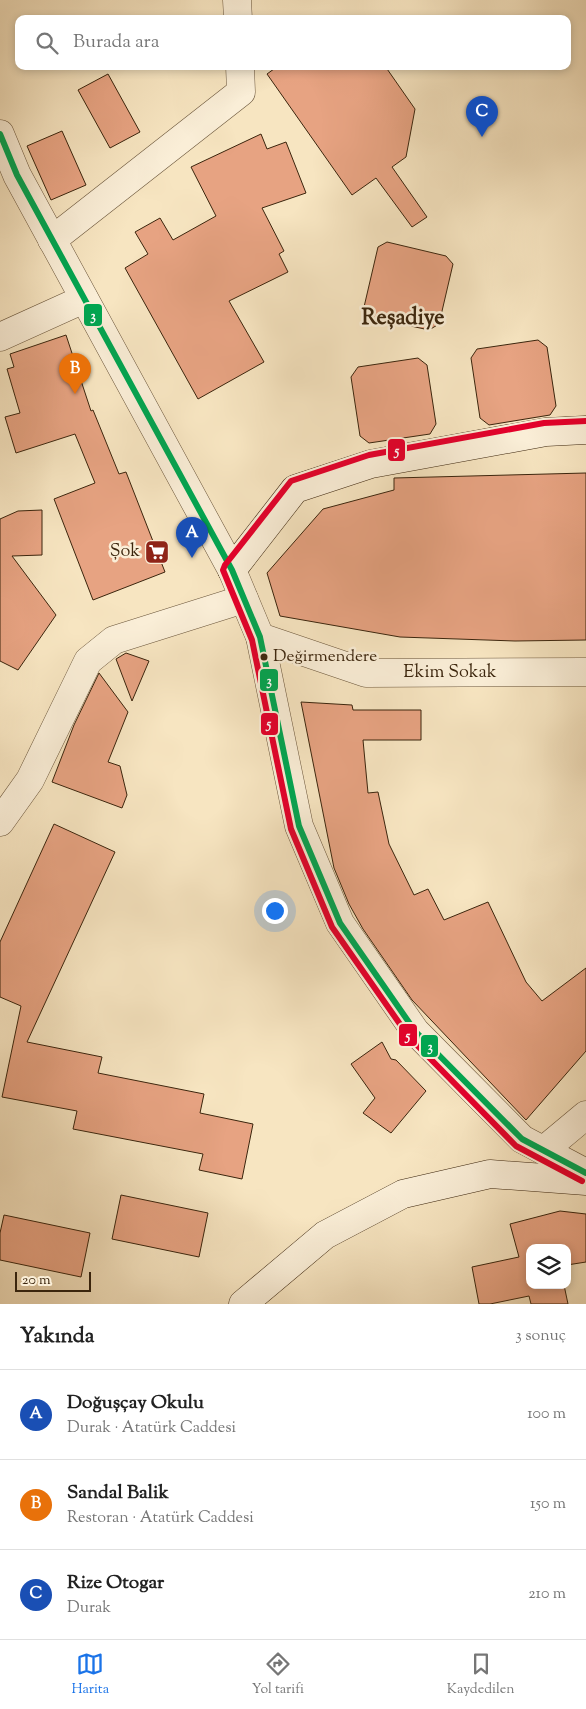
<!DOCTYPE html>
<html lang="tr">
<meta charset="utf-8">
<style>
body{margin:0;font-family:"Sorts Mill Goudy",serif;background:#f2f2f2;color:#222}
.controls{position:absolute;right:15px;bottom:15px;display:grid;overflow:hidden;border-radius:10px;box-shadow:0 2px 8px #0003}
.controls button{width:45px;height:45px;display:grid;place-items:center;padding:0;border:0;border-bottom:1px solid #e0e0e0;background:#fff;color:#222;font:25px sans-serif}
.scale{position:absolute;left:15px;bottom:12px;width:76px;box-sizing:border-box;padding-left:5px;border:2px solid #3b250d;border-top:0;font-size:14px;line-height:18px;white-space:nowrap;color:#3b250d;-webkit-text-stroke:4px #faeed7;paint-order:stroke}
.you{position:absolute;left:274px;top:910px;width:18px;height:18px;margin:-12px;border:4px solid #fff;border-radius:50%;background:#1a73e8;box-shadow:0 0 0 8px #1a73e833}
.badge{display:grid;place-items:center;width:32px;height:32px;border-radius:50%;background:#1a73e8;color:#fff;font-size:16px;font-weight:700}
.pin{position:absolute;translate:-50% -41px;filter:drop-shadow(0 1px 2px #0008)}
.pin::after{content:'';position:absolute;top:26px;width:18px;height:15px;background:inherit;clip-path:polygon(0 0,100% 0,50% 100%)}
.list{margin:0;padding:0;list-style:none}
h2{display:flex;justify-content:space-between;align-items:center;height:65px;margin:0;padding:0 20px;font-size:21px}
h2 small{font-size:16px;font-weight:400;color:#767676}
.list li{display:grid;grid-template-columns:32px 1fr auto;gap:15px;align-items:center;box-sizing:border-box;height:90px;padding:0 20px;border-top:1px solid #e0e0e0}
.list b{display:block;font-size:19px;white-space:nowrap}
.list p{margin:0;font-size:16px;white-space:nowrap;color:#767676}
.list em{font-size:16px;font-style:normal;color:#767676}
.icon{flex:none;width:28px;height:28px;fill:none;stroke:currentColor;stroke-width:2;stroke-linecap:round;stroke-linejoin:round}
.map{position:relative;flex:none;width:586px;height:1304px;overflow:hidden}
.search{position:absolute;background:#fff;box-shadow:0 2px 8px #0003;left:15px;right:15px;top:15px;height:55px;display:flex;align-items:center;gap:12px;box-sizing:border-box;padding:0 18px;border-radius:10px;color:#767676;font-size:19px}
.sheet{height:335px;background:#fff}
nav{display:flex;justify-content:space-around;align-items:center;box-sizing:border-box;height:70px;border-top:1px solid #e0e0e0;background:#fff;font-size:14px;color:#767676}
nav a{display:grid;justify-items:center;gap:2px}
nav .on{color:#1a73e8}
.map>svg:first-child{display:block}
</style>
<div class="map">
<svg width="586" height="1304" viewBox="0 0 586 1304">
<rect width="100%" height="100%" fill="#f7e5c1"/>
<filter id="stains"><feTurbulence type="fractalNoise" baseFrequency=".004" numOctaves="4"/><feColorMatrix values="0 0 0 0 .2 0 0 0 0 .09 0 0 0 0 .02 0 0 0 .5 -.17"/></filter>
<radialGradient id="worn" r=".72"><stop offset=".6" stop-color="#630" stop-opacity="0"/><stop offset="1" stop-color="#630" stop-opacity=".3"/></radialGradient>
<g fill="#e7a382" stroke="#3b250d">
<polygon points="278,66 385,66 415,109 406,157 392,167 427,217 412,227 376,178 352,195 267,74"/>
<polygon points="108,74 140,132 110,148 78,90"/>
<polygon points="62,131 86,185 51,200 27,146"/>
<polygon points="261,134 267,149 286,142 306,193 262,208 284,251 279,254 288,272 229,301 264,362 198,399 125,268 148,254 135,232 160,218 173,240 216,216 191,167"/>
<polygon points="387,242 446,256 453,264 439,324 429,330 370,317 364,307 378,247"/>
<polygon points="66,335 91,411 93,410 119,474 126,472 165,572 93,600 54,499 95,483 75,434 16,453 5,417 20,413 7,369 14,367 10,354"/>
<polygon points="538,340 547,347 556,406 550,415 489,425 480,418 471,358 477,349"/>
<polygon points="418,358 427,365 436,424 430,434 369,443 360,436 351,377 358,367"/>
<polygon points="586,473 586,640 515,641 400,637 280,616 267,573 323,509 394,490 394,478"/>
<polygon points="42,510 42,555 12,556 56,615 18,670 0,661 0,519 18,511"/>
<polygon points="126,653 149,661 132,701 116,659"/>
<polygon points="99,673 128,712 108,762 120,766 127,795 122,808 52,782 74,725"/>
<polygon points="301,702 352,705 353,710 421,710 421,740 363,740 368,793 378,792 389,844 414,895 428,889 444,920 488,902 526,982 542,1001 586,968 586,1051 526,1120 412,1000 363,929 349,904 334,868"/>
<polygon points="54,824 115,852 27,1042 102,1057 98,1073 204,1094 200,1113 253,1124 242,1179 199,1170 203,1154 73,1129 77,1111 2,1097 21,1006 0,997 0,942"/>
<polygon points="382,1042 391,1059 396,1060 426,1091 391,1133 363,1113 375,1098 351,1064"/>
<polygon points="121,1195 208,1213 199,1257 112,1239"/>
<polygon points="560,1211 586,1214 586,1262 567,1265 567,1248 530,1248 530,1285 564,1285 568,1304 531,1304 529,1296 490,1304 479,1304 472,1267 519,1257 510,1224"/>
<polygon points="4,1215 90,1233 81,1277 0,1260 0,1233"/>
</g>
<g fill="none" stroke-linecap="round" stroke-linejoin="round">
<defs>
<g id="minor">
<polyline points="237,0 238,19"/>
<polyline points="52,240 241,92 240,66"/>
<polyline points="0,337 84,299"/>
<polyline points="232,570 260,637 299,826 340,923 415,1031 522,1139 586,1173"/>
<polyline points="260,637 366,673 586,672"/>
<polyline points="0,822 30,780 88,661 114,640 244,599"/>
<polyline points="544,1150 586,1115"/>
</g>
<polyline id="tertiary" points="0,134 17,175 232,570"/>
<g id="secondary">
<polyline points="232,570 295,489 371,464 546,432 586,430"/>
<polyline points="243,1304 325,1235 403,1194 490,1174 586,1181"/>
</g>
</defs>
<use href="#minor" stroke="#6a553a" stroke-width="29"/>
<use href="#tertiary" stroke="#6a553a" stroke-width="29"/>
<use href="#secondary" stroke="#3b250d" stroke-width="29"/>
<use href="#minor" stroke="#faeed7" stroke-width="28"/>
<use href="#tertiary" stroke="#faeed7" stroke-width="28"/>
<use href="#secondary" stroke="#faeed7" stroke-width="28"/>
<defs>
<polyline id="bus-1" points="0,134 17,175 232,570 260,637 299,826 340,923 415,1031 522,1139 586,1173"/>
<polyline id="bus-2" points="582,1181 516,1146 409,1037 332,927 291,829 252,640 223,570 225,565 291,481 369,455 544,423 586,421"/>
</defs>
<use href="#bus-1" stroke="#faeed7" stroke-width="10"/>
<use href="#bus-2" stroke="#faeed7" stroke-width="10"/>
<use href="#bus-1" stroke="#00a651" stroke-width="6"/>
<use href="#bus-2" stroke="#e4002b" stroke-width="6"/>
</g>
<defs>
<symbol id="supermarket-square" viewBox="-11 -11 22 22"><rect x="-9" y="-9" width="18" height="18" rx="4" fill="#8f2418" stroke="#faeed7"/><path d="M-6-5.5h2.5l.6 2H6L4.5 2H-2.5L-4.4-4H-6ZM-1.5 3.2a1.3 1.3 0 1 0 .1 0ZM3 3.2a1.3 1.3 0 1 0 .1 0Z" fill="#fff"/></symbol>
</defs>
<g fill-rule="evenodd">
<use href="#supermarket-square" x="143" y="538" width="28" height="28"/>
</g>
<circle fill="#3b250d" stroke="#faeed7" stroke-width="2" cx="264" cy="657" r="4.5"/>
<g text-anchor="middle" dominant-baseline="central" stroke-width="5" stroke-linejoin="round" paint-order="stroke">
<g font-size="17" fill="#3b250d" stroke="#faeed7" text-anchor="start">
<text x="273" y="657">Değirmendere</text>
</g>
<g font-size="18" fill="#3b250d" stroke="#faeed7" text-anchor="end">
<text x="140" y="552">Şok</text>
</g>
<g font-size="18" fill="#3b250d" stroke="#faeed7">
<text x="450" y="673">Ekim Sokak</text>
</g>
<g font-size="22" font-weight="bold" fill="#3b250d" stroke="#faeed7">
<text x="403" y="319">Reşadiye</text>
</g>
</g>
<g stroke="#faeed7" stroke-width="2">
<rect x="83" y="303" width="20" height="24" rx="5" fill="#00a651"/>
<rect x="387" y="438" width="19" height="24" rx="5" fill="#e4002b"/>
<rect x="259" y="668" width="20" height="24" rx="5" fill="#00a651"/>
<rect x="260" y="712" width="19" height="24" rx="5" fill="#e4002b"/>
<rect x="398" y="1023" width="20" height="24" rx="5" fill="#e4002b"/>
<rect x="420" y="1034" width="19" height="24" rx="5" fill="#00a651"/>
</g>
<g font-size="14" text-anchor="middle" font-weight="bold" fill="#fff">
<text x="93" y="320">3</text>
<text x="397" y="455">5</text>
<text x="269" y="685">3</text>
<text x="269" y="728">5</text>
<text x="408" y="1040">5</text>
<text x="430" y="1051">3</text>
</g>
<rect width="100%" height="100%" filter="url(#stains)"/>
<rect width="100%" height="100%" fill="url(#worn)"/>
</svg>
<div class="controls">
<button><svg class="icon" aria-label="layers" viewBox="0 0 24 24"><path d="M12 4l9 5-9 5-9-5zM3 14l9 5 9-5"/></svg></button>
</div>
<div class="scale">20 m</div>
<div class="you"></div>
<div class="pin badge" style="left:192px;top:558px;background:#1a4fb4">A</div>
<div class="pin badge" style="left:75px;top:394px;background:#e8710a">B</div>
<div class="pin badge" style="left:482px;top:137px;background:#1a4fb4">C</div>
<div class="search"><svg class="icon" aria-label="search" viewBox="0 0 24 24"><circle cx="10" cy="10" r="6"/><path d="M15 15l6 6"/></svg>Burada ara</div>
</div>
<section class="sheet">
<h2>Yakında<small>3 sonuç</small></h2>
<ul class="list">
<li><span class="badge" style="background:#1a4fb4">A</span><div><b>Doğuşçay Okulu</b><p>Durak · Atatürk Caddesi</p></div><em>100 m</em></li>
<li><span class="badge" style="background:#e8710a">B</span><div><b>Sandal Balik</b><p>Restoran · Atatürk Caddesi</p></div><em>150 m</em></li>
<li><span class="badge" style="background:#1a4fb4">C</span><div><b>Rize Otogar</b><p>Durak</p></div><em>210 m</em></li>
</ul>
</section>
<nav>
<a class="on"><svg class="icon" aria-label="map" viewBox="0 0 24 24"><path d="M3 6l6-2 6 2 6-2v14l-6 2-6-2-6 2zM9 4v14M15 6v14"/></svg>Harita</a>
<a><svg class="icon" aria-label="directions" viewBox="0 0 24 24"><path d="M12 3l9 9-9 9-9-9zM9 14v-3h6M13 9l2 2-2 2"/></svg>Yol tarifi</a>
<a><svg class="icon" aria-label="saved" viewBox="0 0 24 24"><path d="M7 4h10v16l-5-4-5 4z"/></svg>Kaydedilen</a>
</nav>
